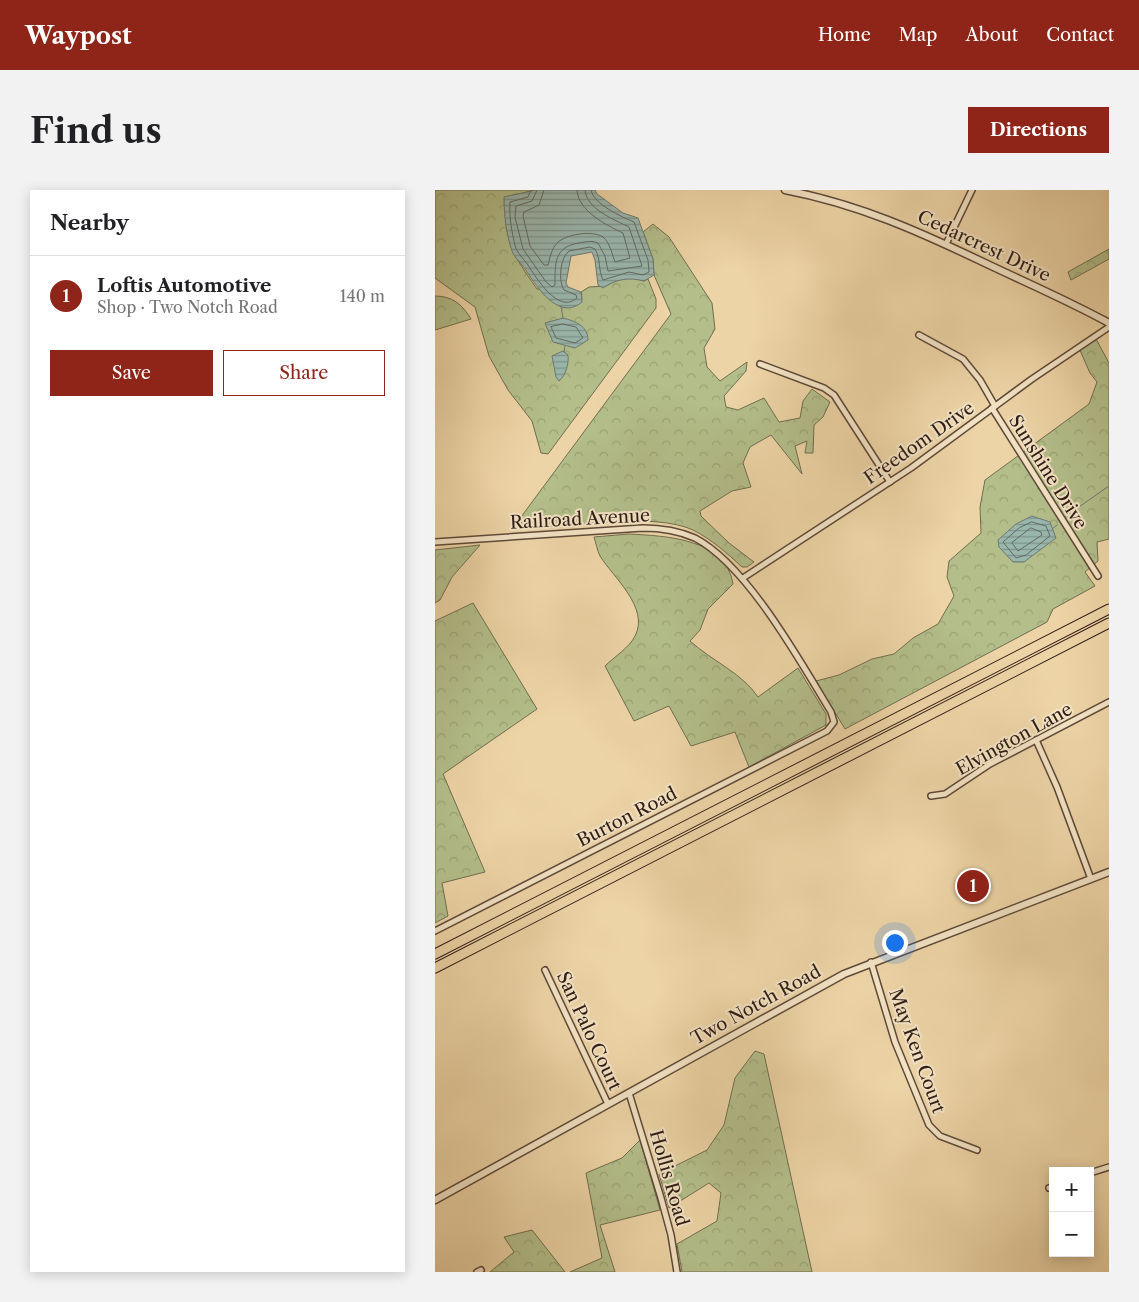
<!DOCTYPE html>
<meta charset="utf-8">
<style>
body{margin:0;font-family:"Libre Caslon Text",serif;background:#f2f2f2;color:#202124}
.controls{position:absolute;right:15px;bottom:15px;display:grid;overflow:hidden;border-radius:0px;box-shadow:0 2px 12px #0003}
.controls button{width:45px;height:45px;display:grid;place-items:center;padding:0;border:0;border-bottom:1px solid #e0e0e0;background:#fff;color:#202124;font:25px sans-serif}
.you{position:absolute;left:459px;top:752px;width:18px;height:18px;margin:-12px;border:4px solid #fff;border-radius:50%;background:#1a73e8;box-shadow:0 0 0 8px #1a73e833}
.badge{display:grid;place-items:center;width:32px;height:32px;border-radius:50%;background:#8f2418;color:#fff;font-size:16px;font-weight:700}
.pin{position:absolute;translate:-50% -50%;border:2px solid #fff;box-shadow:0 1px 5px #0006}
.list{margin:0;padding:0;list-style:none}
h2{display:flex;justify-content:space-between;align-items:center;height:65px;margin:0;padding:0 20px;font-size:21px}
h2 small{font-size:16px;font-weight:400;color:#757577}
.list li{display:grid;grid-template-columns:32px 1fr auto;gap:15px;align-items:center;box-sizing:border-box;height:80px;padding:0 20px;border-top:1px solid #e0e0e0}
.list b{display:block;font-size:19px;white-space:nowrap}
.list p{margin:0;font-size:16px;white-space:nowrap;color:#757577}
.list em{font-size:16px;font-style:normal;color:#757577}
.actions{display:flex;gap:10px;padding:15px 20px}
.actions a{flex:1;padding:11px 0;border:1px solid #8f2418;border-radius:0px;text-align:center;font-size:18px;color:#8f2418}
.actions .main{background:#8f2418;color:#fff}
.map{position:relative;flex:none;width:674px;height:1082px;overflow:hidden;border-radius:0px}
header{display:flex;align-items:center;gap:30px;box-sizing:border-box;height:70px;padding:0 25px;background:#8f2418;color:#fff}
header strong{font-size:24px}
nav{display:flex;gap:28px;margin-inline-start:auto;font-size:18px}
.intro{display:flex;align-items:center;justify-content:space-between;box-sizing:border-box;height:120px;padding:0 30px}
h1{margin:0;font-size:35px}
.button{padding:12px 22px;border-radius:0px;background:#8f2418;color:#fff;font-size:18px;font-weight:700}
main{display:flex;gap:30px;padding:0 30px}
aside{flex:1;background:#fff;border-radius:0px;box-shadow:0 2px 12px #0003}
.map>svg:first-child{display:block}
</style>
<header>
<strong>Waypost</strong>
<nav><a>Home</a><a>Map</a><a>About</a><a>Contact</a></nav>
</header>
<div class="intro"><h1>Find us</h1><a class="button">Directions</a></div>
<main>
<aside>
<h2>Nearby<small></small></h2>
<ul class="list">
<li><span class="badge">1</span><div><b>Loftis Automotive</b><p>Shop · Two Notch Road</p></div><em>140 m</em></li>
</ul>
<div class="actions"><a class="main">Save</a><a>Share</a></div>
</aside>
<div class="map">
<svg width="674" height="1082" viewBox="0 0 674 1082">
<defs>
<pattern id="forest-crowns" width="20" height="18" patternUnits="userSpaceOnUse" patternTransform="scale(1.25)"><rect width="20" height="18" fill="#b3be8a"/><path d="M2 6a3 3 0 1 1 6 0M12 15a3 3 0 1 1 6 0" fill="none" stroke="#9aa376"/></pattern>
<pattern id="water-rules" width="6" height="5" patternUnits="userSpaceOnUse" patternTransform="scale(1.25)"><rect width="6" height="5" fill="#9ab7ae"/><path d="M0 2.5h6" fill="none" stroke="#7e948c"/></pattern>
</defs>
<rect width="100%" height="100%" fill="#edd4a6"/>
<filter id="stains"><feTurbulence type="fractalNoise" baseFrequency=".004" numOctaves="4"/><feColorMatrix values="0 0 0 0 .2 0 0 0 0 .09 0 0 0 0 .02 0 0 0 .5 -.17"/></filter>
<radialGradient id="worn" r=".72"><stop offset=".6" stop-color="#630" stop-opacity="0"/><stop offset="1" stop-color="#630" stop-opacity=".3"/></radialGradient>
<g fill="url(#forest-crowns)" stroke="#716d50">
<path d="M0 0H101L70 7C69 50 78 65 102 99L147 105 146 102 154 97 171 96 180 91 195 87 209 91 213 89 221 109V118L113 264 106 263 97 231 73 200 54 166 40 117 0 88Z"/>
<path d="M218 34 234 47 277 113 280 139 269 158 272 177 285 191 312 172 311 181 289 206 291 217 303 220 329 208 344 232 365 228 368 211 377 199 395 212 388 227 379 235 378 263H370L372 251 360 256 367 284 336 245 315 257 308 273 316 297 297 301 265 321 266 326 294 353 319 372 312 377H307C292 363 276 349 258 340 219 322 131 336 87 339L86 327 236 124 219 85 218 69 208 42Z"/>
<polygon points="674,59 674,69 636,90 633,82"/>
<path d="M0 106C17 106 27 114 36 129L0 140Z"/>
<polygon points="660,147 674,173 674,349 662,352 663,371 650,382 660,396 618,419 612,432 410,539 381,491 404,485 437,469 459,464 478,448 503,434 519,406 512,387 514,371 546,343 545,317 550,290 654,214 662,192 655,183 644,158"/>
<path d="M194 344C230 346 291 348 298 394L273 419 265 440 255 451C277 471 307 483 323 507L363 478 391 524V535L314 577 300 542 256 556 234 516 199 531 170 476C179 467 195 457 200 446 215 418 178 387 165 366 162 360 161 353 159 347Z"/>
<polygon points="45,355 17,387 5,410 0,413 0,360"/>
<polygon points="38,413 102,519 8,584 50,682 7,693 13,726 0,733 0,431"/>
<polygon points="320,861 329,864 377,1082 247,1082 242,1054 282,1031 286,1003 274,993 234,1018 224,984 272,960 289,935 300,888"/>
<polygon points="205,950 225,1020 165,1035 180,1082 135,1082 167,1068 151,983 187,968"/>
<polygon points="97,1040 130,1082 55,1082 79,1062 69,1047"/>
</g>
<g fill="url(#water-rules)" stroke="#6f7971">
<path d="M101 0H160L162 4 188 23 203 28 218 69 219 85 209 91C194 87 181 89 168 98L163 95 160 70 157 62 136 66 131 93 133 97 146 102 147 112C122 133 99 92 88 76 84 71 79 67 77 61 71 43 69 25 69 7Z"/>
<path d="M128 128C140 131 153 136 153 150L140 158 118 152 110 133Z"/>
<path d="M128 161 133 165C134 173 131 185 124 191L121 187 117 166Z"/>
<polygon points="597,326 615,332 621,348 589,372 578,372 564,357 563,350 581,334"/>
</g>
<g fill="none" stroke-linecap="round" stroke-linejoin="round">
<g stroke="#646a62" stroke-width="1">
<path d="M96 0 93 7 75 12C74 28 77 44 81 59 84 65 89 69 93 75 101 87 123 125 142 108L141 105 129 100C123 91 125 68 134 61L155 57 160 59C166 69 163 80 168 90L194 82 208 85 214 82 213 70 199 32C187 27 158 14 156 0"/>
<path d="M102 0 97 11 81 16 80 27 88 59 111 92 117 97 120 95C120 73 119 57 144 53 151 52 156 50 163 53L170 66 173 81 207 76 194 37C180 30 151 19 150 0"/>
<path d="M109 0 104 15 89 22 88 26 95 56 109 75H113C115 67 117 58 122 53 131 44 157 40 168 47 175 53 177 64 180 72L195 68 188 43C171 35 143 21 142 0"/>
<polygon points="128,134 141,137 148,148 140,153 121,148 116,137"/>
<polygon points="597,332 611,336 615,346 591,365 581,368 568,352 584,338"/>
<polygon points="596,338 606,342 607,345 583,361 577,353"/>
</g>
<g stroke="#6f7971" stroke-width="1">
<polyline points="126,116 128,128"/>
<polyline points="129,162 130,156"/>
<polyline points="628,328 674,296"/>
<polyline points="617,339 622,335"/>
</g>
<defs>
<g id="minor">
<polyline points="511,54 537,0"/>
<polyline points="484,145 528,169 545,190 560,216"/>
<polyline points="325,174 389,198 399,205 455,292"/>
<polyline points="557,218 663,386"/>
<path d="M0 352 208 338C225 338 244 341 260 348 312 375 365 471 396 522L399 532 392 541 0 741"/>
<polyline points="308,388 476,278 597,189 674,137"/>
<polyline points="601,550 622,597 656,689"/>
<polyline points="496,606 510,604 555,574 674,512"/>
<polyline points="436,772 460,852 494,935 505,946 542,960"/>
<polyline points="110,780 173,914"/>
<polyline points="194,903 226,1008 236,1045 242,1082"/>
<polyline points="655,983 674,977"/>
<polyline points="614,998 618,997"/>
<polyline points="42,1082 46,1080"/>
</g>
<g id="tertiary">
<path d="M350 0C423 14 483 41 550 73 592 93 634 111 674 133"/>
<polyline points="0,1010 409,784 674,682"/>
</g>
<g id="motorway">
<polyline points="0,764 674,419"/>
<polyline points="0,778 674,433"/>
</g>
</defs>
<use href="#minor" stroke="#5e4a39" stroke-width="8"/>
<use href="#tertiary" stroke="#5e4a39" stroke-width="9"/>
<use href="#motorway" stroke="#2f1c15" stroke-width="11"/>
<use href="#minor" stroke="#f3e3c5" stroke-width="5"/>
<use href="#tertiary" stroke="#f3e3c5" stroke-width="6"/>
<use href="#motorway" stroke="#edd4a6" stroke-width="9"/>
</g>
<g text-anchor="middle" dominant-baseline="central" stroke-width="4" stroke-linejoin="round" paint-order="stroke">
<g font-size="18" fill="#2f1c15" stroke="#f3e3c5">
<text transform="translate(549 56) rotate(25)">Cedarcrest Drive</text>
<text transform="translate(484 253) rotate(-35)">Freedom Drive</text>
<text transform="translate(613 282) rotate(58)">Sunshine Drive</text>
<text transform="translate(145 329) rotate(-3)">Railroad Avenue</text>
<text transform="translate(579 549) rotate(-29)">Elvington Lane</text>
<text transform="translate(192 627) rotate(-27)">Burton Road</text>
<text transform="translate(321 815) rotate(-29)">Two Notch Road</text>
<text transform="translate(154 841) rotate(65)">San Palo Court</text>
<text transform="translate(482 861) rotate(70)">May Ken Court</text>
<text transform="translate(234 988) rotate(74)">Hollis Road</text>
</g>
</g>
<rect width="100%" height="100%" filter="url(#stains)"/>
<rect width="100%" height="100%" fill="url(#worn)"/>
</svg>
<div class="controls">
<button>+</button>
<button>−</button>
</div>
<div class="you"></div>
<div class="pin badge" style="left:538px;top:696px">1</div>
</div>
</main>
